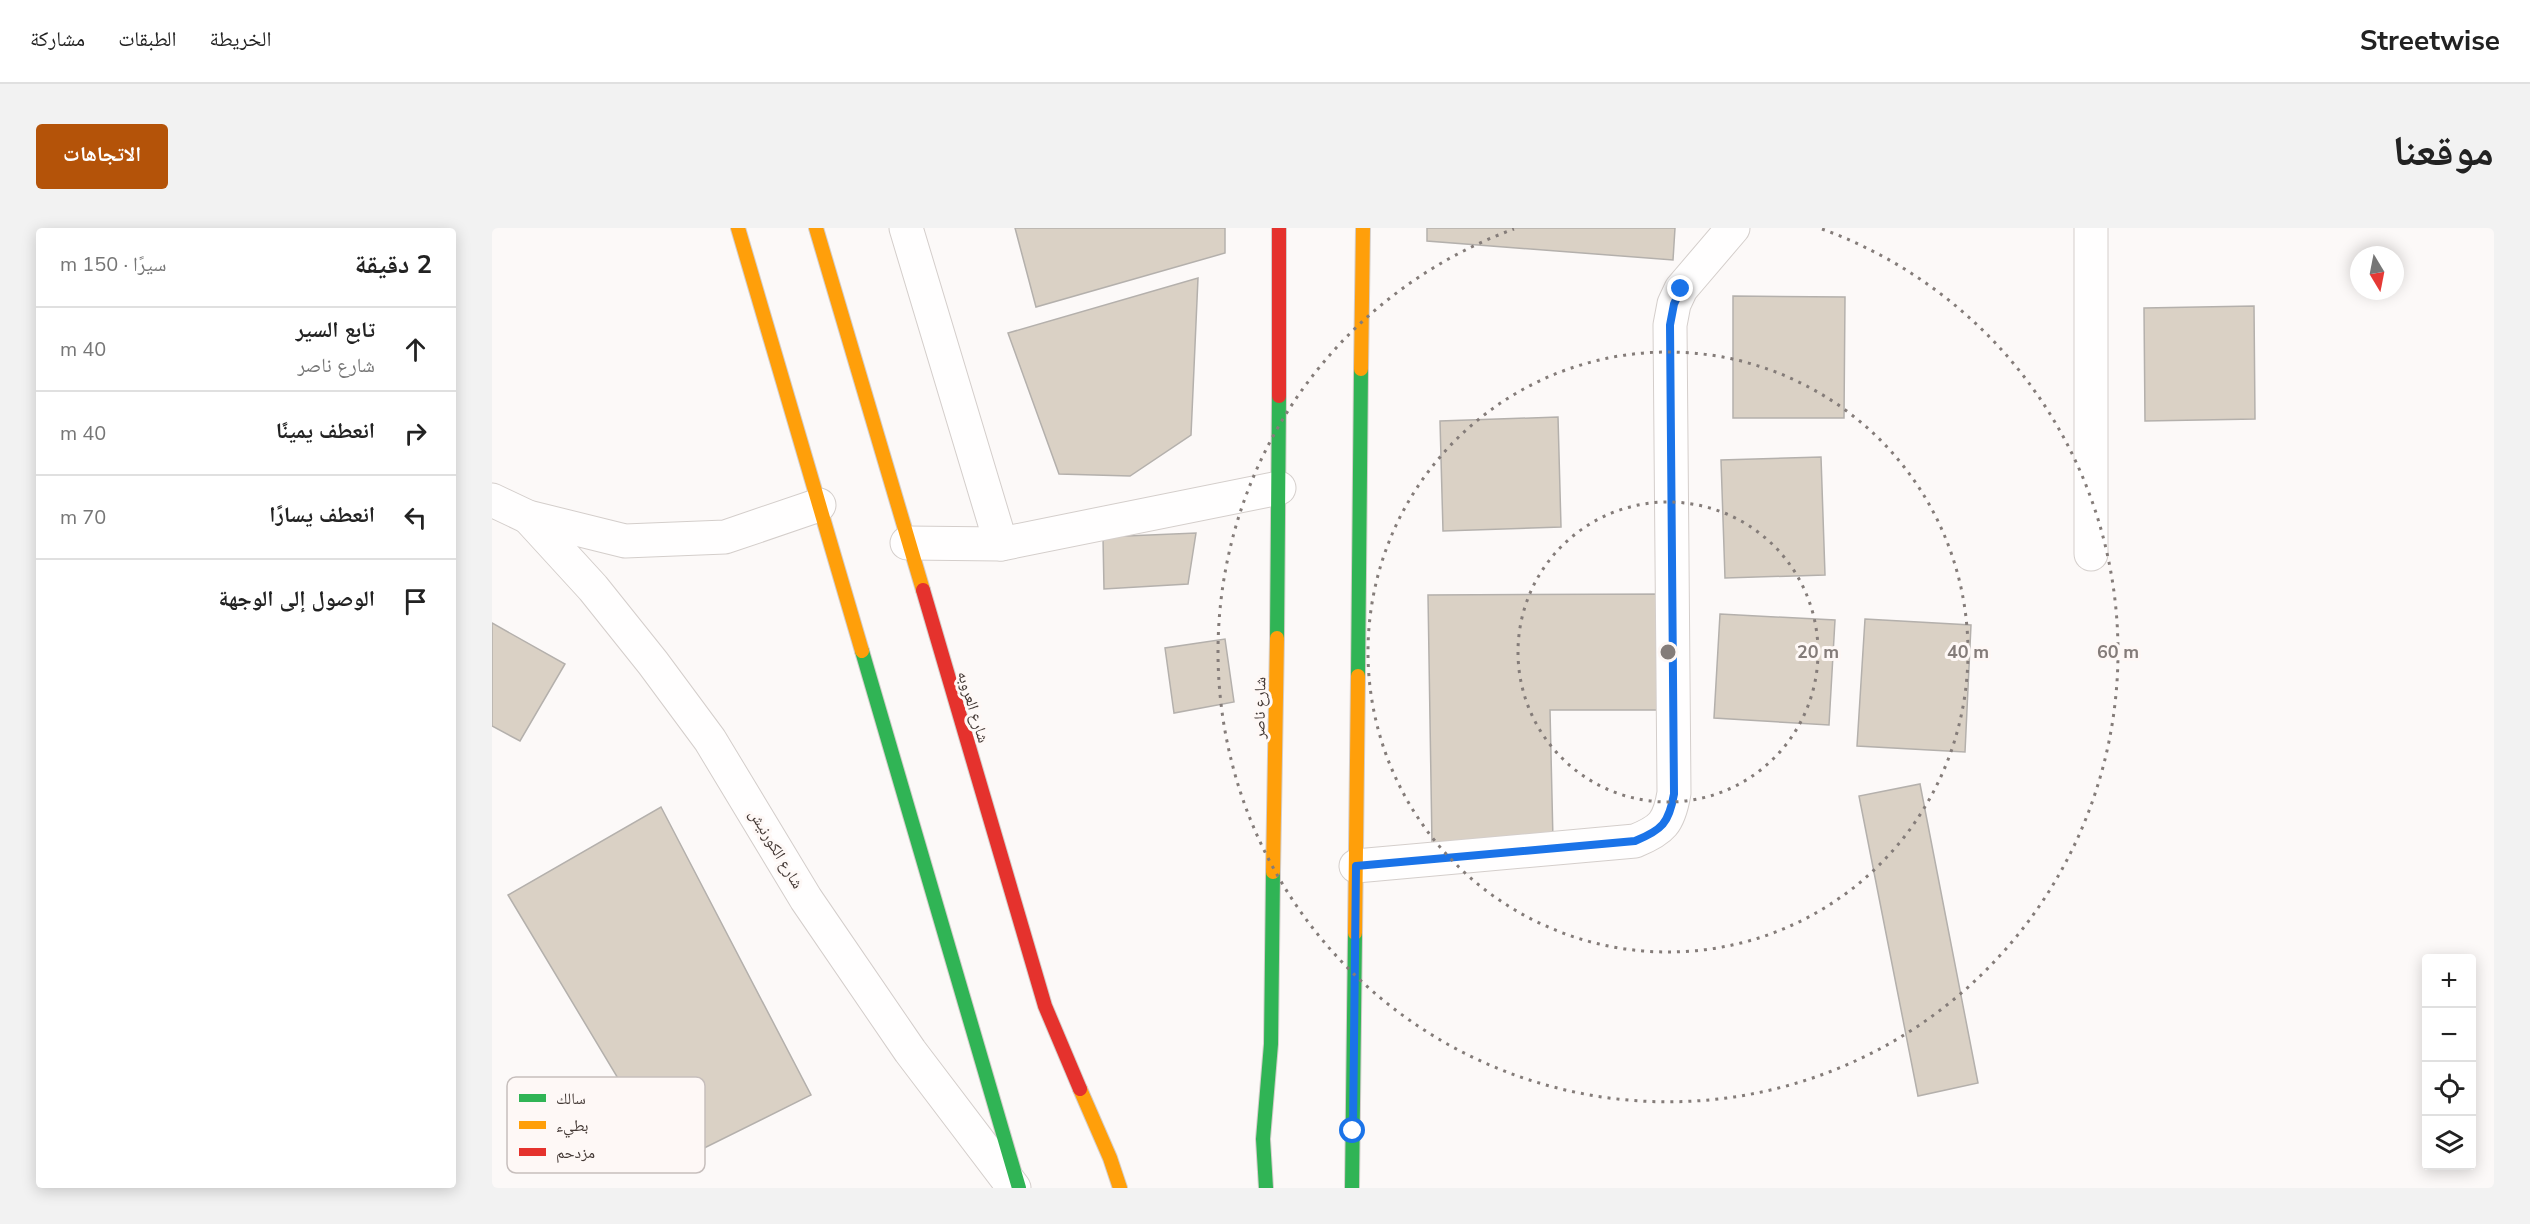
<!DOCTYPE html>
<html lang="ar">
<meta charset="utf-8">
<style>
body{margin:0;font-family:"Nunito Sans","Noto Naskh Arabic",sans-serif;background:#f2f2f2;color:#222;direction:rtl}
.controls{position:absolute;right:18px;bottom:18px;display:grid;overflow:hidden;border-radius:6px;box-shadow:0 3px 15px #0003}
.controls button{width:54px;height:54px;display:grid;place-items:center;padding:0;border:0;border-bottom:2px solid #e0e0e0;background:#fff;color:#222;font:30px sans-serif}
.compass{position:absolute;left:1858px;top:18px;width:54px;height:54px;border-radius:50%;background:#fff;box-shadow:0 3px 15px #0003;rotate:170deg}
.stop{position:absolute;width:18px;height:18px;margin:-14px;border:4px solid #1a73e8;border-radius:50%;background:#fff}
.stop.end{background:#1a73e8;border-color:#fff;box-shadow:0 2px 6px #0008}
.list{margin:0;padding:0;list-style:none}
h2{display:flex;justify-content:space-between;align-items:center;height:78px;margin:0;padding:0 24px;font-size:26px}
h2 small{font-size:20px;font-weight:400;color:#767676}
.list li{display:grid;grid-template-columns:39px 1fr auto;gap:18px;align-items:center;box-sizing:border-box;height:84px;padding:0 24px;border-top:2px solid #e0e0e0}
.list b{display:block;font-size:22px;white-space:nowrap}
.list p{margin:0;font-size:20px;white-space:nowrap;color:#767676}
.list em{font-size:20px;font-style:normal;color:#767676}
.icon{flex:none;width:33px;height:33px;fill:none;stroke:currentColor;stroke-width:2;stroke-linecap:round;stroke-linejoin:round}
.map{position:relative;flex:none;width:2002px;height:960px;overflow:hidden;direction:ltr;border-radius:6px}
header{display:flex;align-items:center;gap:36px;box-sizing:border-box;height:84px;padding:0 30px;background:#fff;border-bottom:2px solid #e0e0e0}
header strong{font-size:28px}
nav{display:flex;gap:33px;margin-inline-start:auto;font-size:21px}
.intro{display:flex;align-items:center;justify-content:space-between;box-sizing:border-box;height:144px;padding:0 36px}
h1{margin:0;font-size:42px}
.button{padding:15px 27px;border-radius:6px;background:#b45309;color:#fff;font-size:21px;font-weight:700}
main{display:flex;gap:36px;padding:0 36px}
aside{flex:1;background:#fff;border-radius:6px;box-shadow:0 3px 15px #0003}
.map>svg:first-child{display:block}
</style>
<header>
<strong>Streetwise</strong>
<nav><a>الخريطة</a><a>الطبقات</a><a>مشاركة</a></nav>
</header>
<div class="intro"><h1>موقعنا</h1><a class="button">الاتجاهات</a></div>
<main>
<div class="map">
<svg width="2002" height="960" viewBox="0 0 2002 960">
<rect width="100%" height="100%" fill="#fcf9f8"/>
<g fill="#dad1c5" stroke="#b4b0ac" stroke-width="1.5">
<polygon points="523,0 733,0 733,25 544,79"/>
<polygon points="935,0 1183,0 1181,32 935,13"/>
<polygon points="706,50 699,207 638,248 567,246 516,105"/>
<polygon points="1241,68 1353,69 1352,190 1241,190"/>
<polygon points="1762,78 1763,191 1653,193 1652,80"/>
<polygon points="1066,189 1069,299 951,303 948,193"/>
<polygon points="1329,229 1333,347 1233,350 1229,232"/>
<polygon points="704,305 696,356 612,361 611,309"/>
<polygon points="1179,366 1177,482 1058,482 1061,613 940,616 936,367"/>
<polygon points="1228,386 1343,392 1337,497 1222,490"/>
<polygon points="1373,391 1479,397 1473,524 1365,518"/>
<polygon points="0,395 73,436 28,513 0,498"/>
<polygon points="733,411 742,474 682,485 673,420"/>
<polygon points="1428,556 1486,855 1426,868 1367,568"/>
<polygon points="169,579 319,867 178,937 16,667"/>
</g>
<g fill="none" stroke-linecap="round" stroke-linejoin="round">
<defs>
<g id="street">
<polyline points="414,0 509,316"/>
<polyline points="0,272 36,289 133,313 233,309 327,277"/>
<polyline points="36,289 101,360 161,435 218,512 314,671 418,823 522,960"/>
<polyline points="415,315 509,316 787,260"/>
<polyline points="1599,326 1599,0"/>
<path d="M864 638 1143 613C1170 602 1177 595 1182 565L1178 97 1182 76 1189 61 1241 0"/>
</g>
<g id="fast">
<polyline points="785,410 787,168"/>
<polyline points="370,423 527,960"/>
<polyline points="866,448 869,141"/>
<polyline points="774,960 771,911 779,816 781,644"/>
<polyline points="860,960 863,705"/>
</g>
<g id="slow">
<polyline points="246,0 370,423"/>
<polyline points="324,0 431,362"/>
<polyline points="869,141 871,0"/>
<polyline points="781,644 785,410"/>
<polyline points="863,705 866,448"/>
<polyline points="588,861 618,930 628,960"/>
</g>
<g id="jam">
<polyline points="787,0 787,168"/>
<polyline points="431,362 553,778 588,861"/>
</g>
</defs>
<use href="#street" stroke="#d4cecb" stroke-width="35"/>
<use href="#fast" stroke="#d4cecb" stroke-width="16"/>
<use href="#slow" stroke="#d4cecb" stroke-width="16"/>
<use href="#jam" stroke="#d4cecb" stroke-width="16"/>
<use href="#street" stroke="#fffefe" stroke-width="33"/>
<use href="#fast" stroke="#30b455" stroke-width="14"/>
<use href="#slow" stroke="#ff9f0a" stroke-width="14"/>
<use href="#jam" stroke="#e5322d" stroke-width="14"/>
</g>
<g fill="none" stroke-linecap="round" stroke-linejoin="round">
<path stroke="#1a73e8" stroke-width="8" d="M861 903 864 638 1143 613C1170 602 1177 595 1182 566L1178 97 1182 76 1189 61"/>
</g>
<g fill="none" stroke="#847c79" stroke-width="3" stroke-dasharray="3 6">
<circle cx="1176" cy="424" r="150"/>
<circle cx="1176" cy="424" r="300"/>
<path d="M1330 1A450 450 0 1 1 1022 1"/>
</g>
<g text-anchor="middle" dominant-baseline="central" stroke-width="6" stroke-linejoin="round" paint-order="stroke">
<g font-size="16" fill="#433834" stroke="#fef8f6">
<text transform="translate(481 479) rotate(73)">شارع العروبه</text>
<text transform="translate(768 480) rotate(-89)">شارع ناصر</text>
<text transform="translate(284 621) rotate(59)">شارع الكورنيش</text>
</g>
</g>
<rect x="15" y="849" width="198" height="96" rx="9" fill="#fef8f6" stroke="#c6bebc" stroke-width="1.5"/>
<rect x="27" y="866" width="27" height="8" fill="#30b455"/>
<rect x="27" y="893" width="27" height="8" fill="#ff9f0a"/>
<rect x="27" y="920" width="27" height="8" fill="#e5322d"/>
<g font-size="16" fill="#433834">
<text x="64" y="876">سالك</text>
<text x="64" y="903">بطيء</text>
<text x="64" y="930">مزدحم</text>
</g>
<circle cx="1176" cy="424" r="9" fill="#847c79" stroke="#fef8f6" stroke-width="3"/>
<g font-size="18" text-anchor="middle" font-weight="bold" fill="#847c79" stroke="#fef8f6" stroke-width="6" stroke-linejoin="round" paint-order="stroke">
<text x="1326" y="430">20 m</text>
<text x="1476" y="430">40 m</text>
<text x="1626" y="430">60 m</text>
</g>
</svg>
<div class="controls">
<button>+</button>
<button>−</button>
<button><svg class="icon" aria-label="locate" viewBox="0 0 24 24"><circle cx="12" cy="12" r="6"/><path d="M12 2v4M12 18v4M2 12h4M18 12h4"/></svg></button>
<button><svg class="icon" aria-label="layers" viewBox="0 0 24 24"><path d="M12 4l9 5-9 5-9-5zM3 14l9 5 9-5"/></svg></button>
</div>
<svg class="compass" viewBox="-18 -18 36 36"><path d="M0-13l5 13h-10z" fill="#e53935"/><path d="M0 13l5-13h-10z" fill="#767676"/></svg>
<div class="stop" style="left:861px;top:903px"></div>
<div class="stop end" style="left:1189px;top:61px"></div>
</div>
<aside>
<h2>2 دقيقة<small>سيرًا · 150 m</small></h2>
<ul class="list">
<li><svg class="icon" aria-label="ahead" viewBox="0 0 24 24"><path d="M12 20V5M6 11l6-6 6 6"/></svg><div><b>تابع السير</b><p>شارع ناصر</p></div><em>40 m</em></li>
<li><svg class="icon" aria-label="right" viewBox="0 0 24 24"><path d="M7 20v-9h11M14 6l5 5-5 5"/></svg><div><b>انعطف يمينًا</b></div><em>40 m</em></li>
<li><svg class="icon" aria-label="left" viewBox="0 0 24 24"><path d="M17 20v-9H6M10 6l-5 5 5 5"/></svg><div><b>انعطف يسارًا</b></div><em>70 m</em></li>
<li><svg class="icon" aria-label="arrive" viewBox="0 0 24 24"><path d="M6 21V4h12l-3 4 3 4H6"/></svg><div><b>الوصول إلى الوجهة</b></div></li>
</ul>
</aside>
</main>
